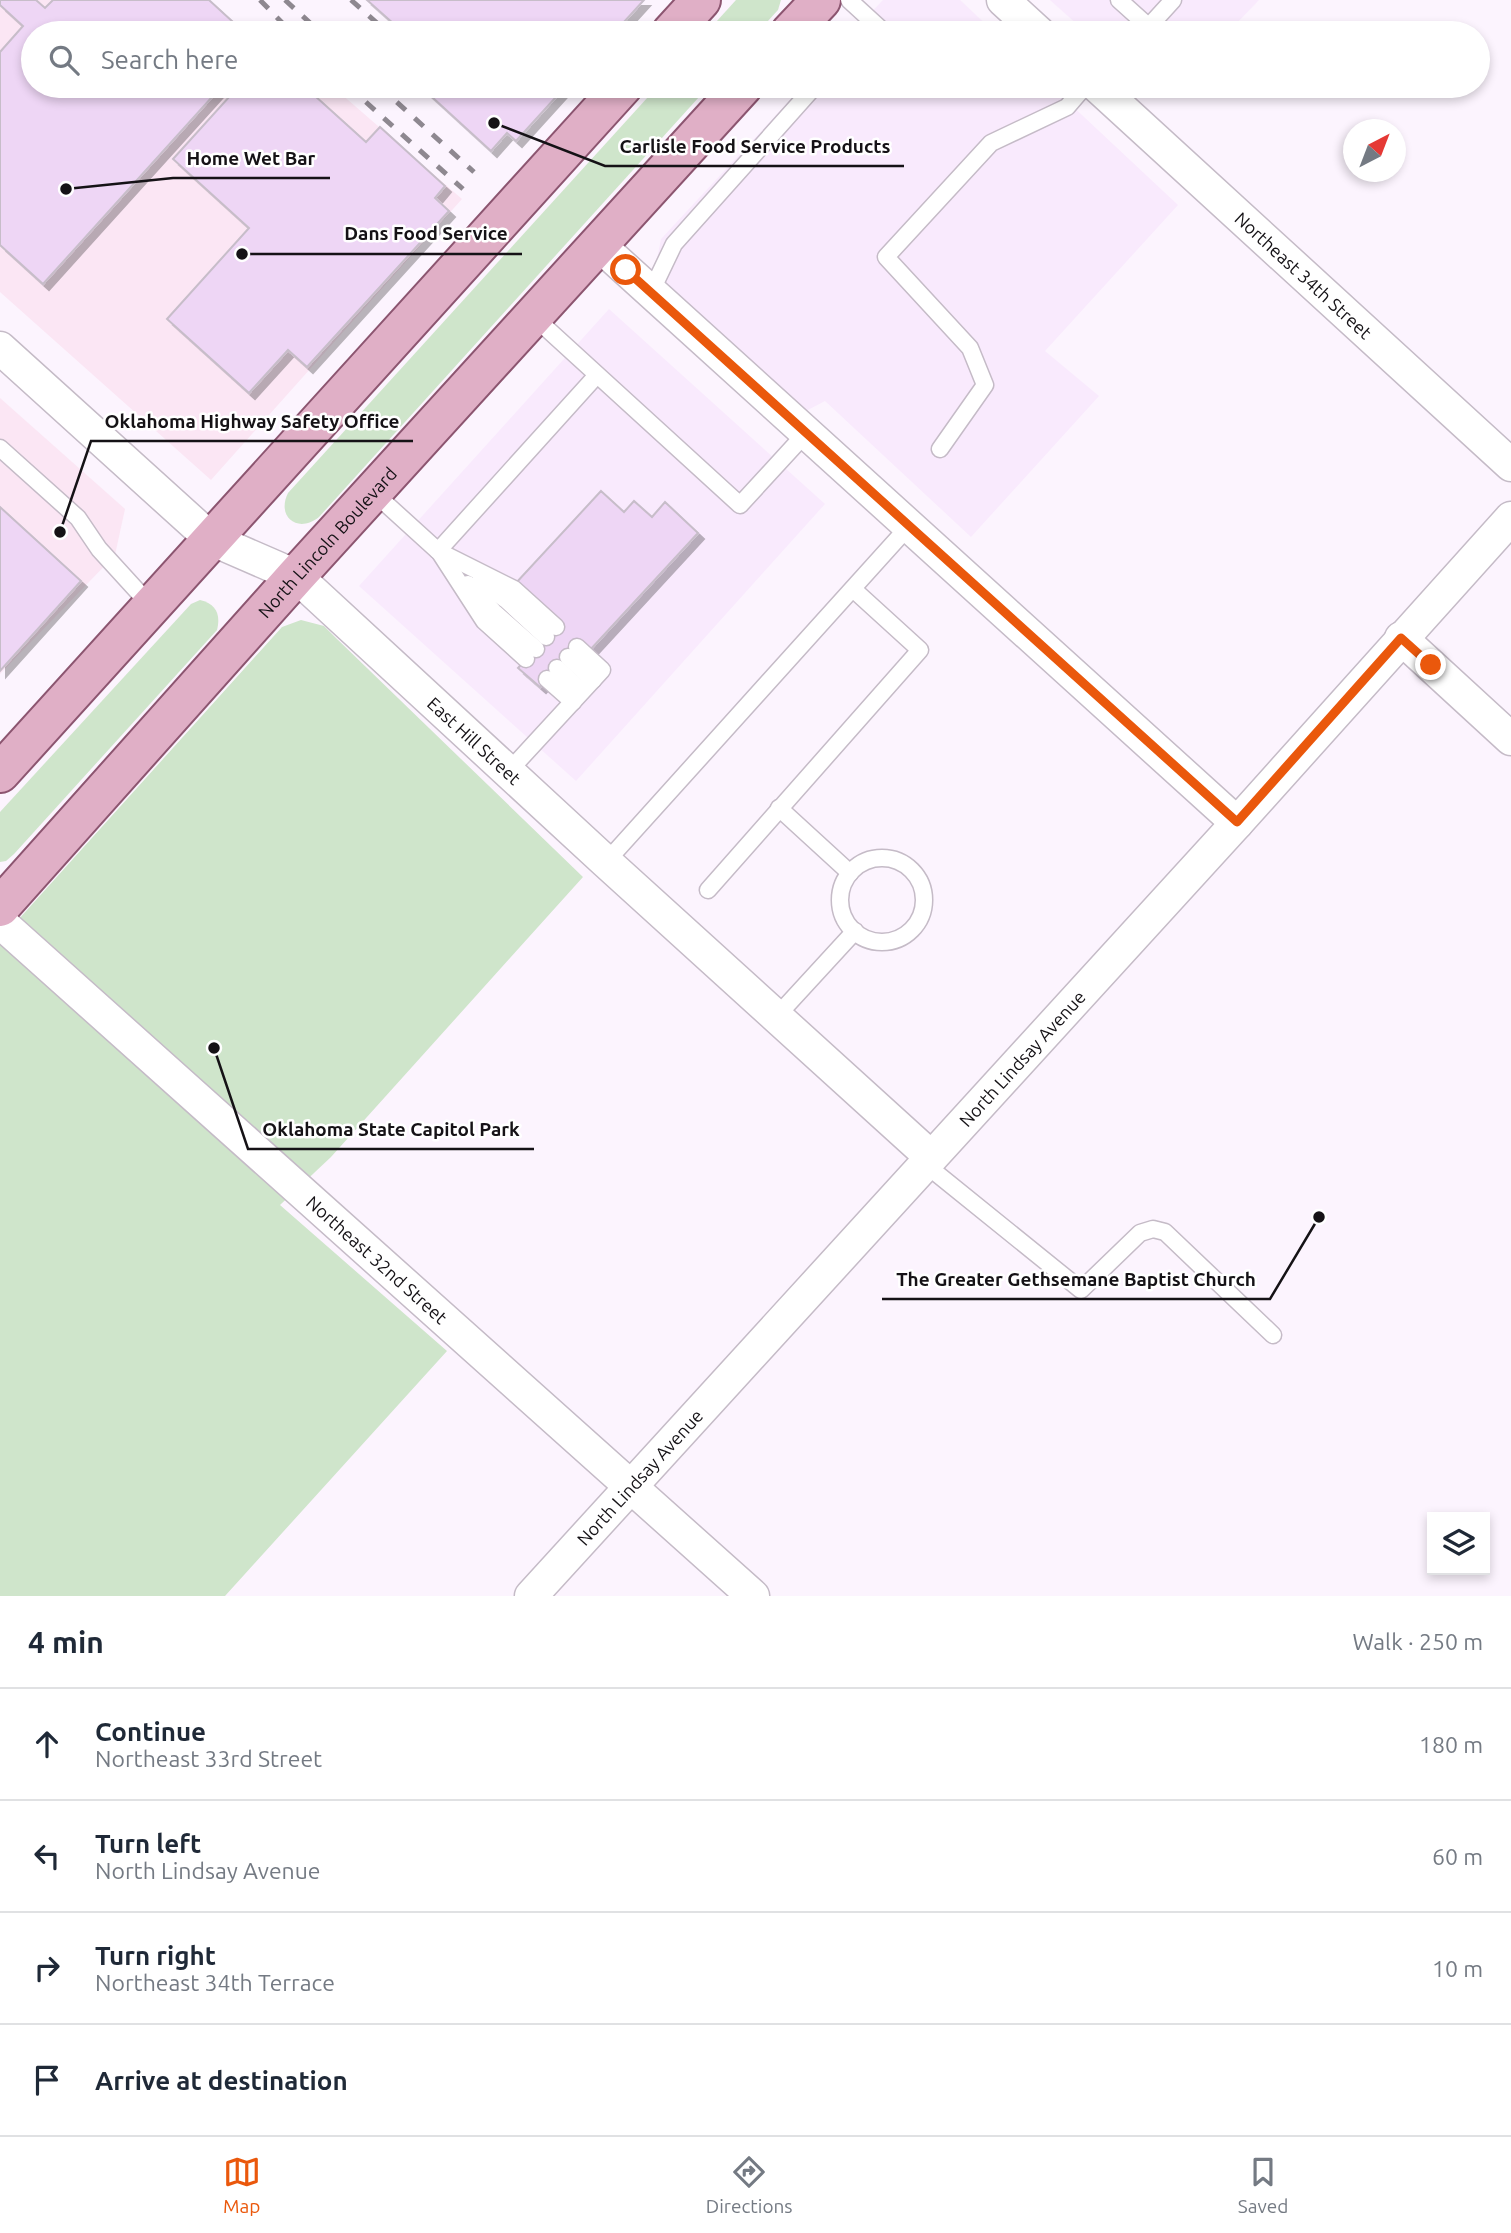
<!DOCTYPE html>
<meta charset="utf-8">
<style>
body{margin:0;font-family:Ubuntu,sans-serif;background:#f2f2f3;color:#1f2937}
.controls{position:absolute;right:21px;bottom:21px;display:grid;overflow:hidden;border-radius:0px;box-shadow:0 4px 10px #0003}
.controls button{width:63px;height:63px;display:grid;place-items:center;padding:0;border:0;border-bottom:2px solid #e0e1e3;background:#fff;color:#1f2937;font:35px sans-serif}
.compass{position:absolute;left:1343px;top:119px;width:63px;height:63px;border-radius:50%;background:#fff;box-shadow:0 4px 10px #0003;rotate:42deg}
.stop{position:absolute;width:21px;height:21px;margin:-16px;border:5px solid #ea580c;border-radius:50%;background:#fff}
.stop.end{background:#ea580c;border-color:#fff;box-shadow:0 2px 7px #0008}
.list{margin:0;padding:0;list-style:none}
h2{display:flex;justify-content:space-between;align-items:center;height:91px;margin:0;padding:0 28px;font-size:30px}
h2 small{font-size:23px;font-weight:400;color:#747a83}
.list li{display:grid;grid-template-columns:46px 1fr auto;gap:21px;align-items:center;box-sizing:border-box;height:112px;padding:0 28px;border-top:2px solid #e0e1e3}
.list b{display:block;font-size:26px;white-space:nowrap}
.list p{margin:0;font-size:23px;white-space:nowrap;color:#747a83}
.list em{font-size:23px;font-style:normal;color:#747a83}
.icon{flex:none;width:38px;height:38px;fill:none;stroke:currentColor;stroke-width:2;stroke-linecap:round;stroke-linejoin:round}
.map{position:relative;flex:none;width:1511px;height:1596px;overflow:hidden}
.search{position:absolute;background:#fff;box-shadow:0 4px 10px #0003;left:21px;right:21px;top:21px;height:77px;display:flex;align-items:center;gap:18px;box-sizing:border-box;padding:0 24px;border-radius:38px;color:#747a83;font-size:26px}
.sheet{height:539px;background:#fff}
nav{display:flex;justify-content:space-around;align-items:center;box-sizing:border-box;height:98px;border-top:2px solid #e0e1e3;background:#fff;font-size:19px;color:#747a83}
nav a{display:grid;justify-items:center;gap:4px}
nav .on{color:#ea580c}
.map>svg:first-child{display:block}
</style>
<div class="map">
<svg width="1511" height="1596" viewBox="0 0 1511 1596">
<defs>
<filter id="shadow"><feDropShadow dx="6" dy="6" stdDeviation="0" flood-color="#0004"/></filter>
</defs>
<rect width="100%" height="100%" fill="#fcf4fe"/>
<g fill="#f9eafd">
<polygon points="883,0 960,0 995,33 852,33"/>
<polygon points="1050,0 1259,0 1227,33 1087,33"/>
<polygon points="803,86 1051,86 1178,205 1045,351 1099,396 971,537 825,401 806,411 650,270 656,264 661,239"/>
<polygon points="609,309 825,504 576,781 359,586"/>
</g>
<g fill="#fbe6f4">
<polygon points="0,0 208,0 246,33 33,33 33,86 332,86 462,199 211,480 0,292"/>
<polygon points="0,398 125,509 115,555 0,674"/>
</g>
<g fill="#cfe5cb">
<polygon points="736,0 781,0 778,10 757,33 706,33"/>
<path d="M658 86H709L319 517C298 534 276 517 288 493Z"/>
<path d="M200 600C216 604 221 614 217 630L14 854 6 861 0 862V812L191 604Z"/>
<polygon points="301,620 324,626 337,639 583,877 331,1157 280,1205 447,1351 225,1596 0,1596 0,940 282,627"/>
</g>
<g fill="#eed6f5" stroke="#c7bdc9" stroke-width="2" filter="url(#shadow)">
<polygon points="0,0 36,0 45,8 53,0 209,0 245,33 33,33 33,86 222,86 43,284 0,245 0,52 23,26 0,5"/>
<polygon points="367,0 644,0 614,33 404,33"/>
<polygon points="239,86 304,86 366,142 380,127 445,186 435,198 449,211 307,367 288,350 249,393 167,319 249,228 173,159"/>
<polygon points="420,86 566,86 516,141 507,133 491,151"/>
<polygon points="601,491 624,512 634,501 652,517 665,502 698,533 590,650 581,642 540,687 518,668 558,625 515,584"/>
<polygon points="0,507 81,581 0,671"/>
</g>
<g fill="none" stroke-linecap="round" stroke-linejoin="round">
<defs>
<g id="service">
<polyline points="849,0 885,33"/>
<polyline points="1119,0 1149,27"/>
<polyline points="1143,33 1173,0"/>
<polyline points="651,292 674,244 815,86"/>
<polyline points="533,316 740,505 806,433"/>
<polyline points="0,448 78,518 99,549 151,606"/>
<polyline points="940,449 985,385 970,348 886,257 991,143 1067,107 1085,86"/>
<polyline points="373,492 438,551 597,375"/>
<polyline points="438,551 514,589 556,627"/>
<polyline points="440,553 484,621 526,659"/>
<polyline points="480,581 506,600 546,637"/>
<polyline points="468,584 494,612 536,649"/>
<polyline points="568,657 593,680"/>
<polyline points="557,668 582,691"/>
<polyline points="547,679 573,702"/>
<polyline points="508,772 602,670 577,647"/>
<polyline points="779,808 850,873"/>
<circle cx="882" cy="900" r="42"/>
<polyline points="606,862 909,526"/>
<polyline points="708,890 920,650 853,589"/>
<polyline points="776,1017 855,931"/>
<polyline points="925,1164 1081,1290 1140,1233 1153,1229 1165,1232 1273,1335"/>
</g>
<g id="minor">
<polyline points="1003,0 1039,33"/>
<path id="s1" d="M1097 86 1511 465"/>
<polyline points="598,244 1237,823"/>
<path id="s2" d="M0 348 211 539 296 576 606 862 931 1157"/>
<polyline points="1401,638 1511,739"/>
<path id="s3" d="M0 922 753 1596"/>
<path id="s4" d="M531 1596 1237 823 1511 518"/>
</g>
<g id="primary">
<polyline points="671,33 701,0"/>
<polyline points="790,33 821,0"/>
<polyline points="0,773 623,86"/>
<path id="s5" d="M0 907 296 576 743 86"/>
</g>
</defs>
<use href="#service" stroke="#c5bbc7" stroke-width="19"/>
<use href="#minor" stroke="#c5bbc7" stroke-width="35"/>
<use href="#primary" stroke="#8c5570" stroke-width="42"/>
<use href="#service" stroke="#fff" stroke-width="16"/>
<use href="#minor" stroke="#fff" stroke-width="32"/>
<use href="#primary" stroke="#e0afc6" stroke-width="38"/>
<g stroke="#8e8890" stroke-width="5" stroke-dasharray="12 12" stroke-linecap="butt">
<polyline points="260,0 292,33"/>
<polyline points="285,0 321,33"/>
<polyline points="351,0 388,33"/>
<polyline points="348,86 463,189"/>
<polyline points="379,86 474,172"/>
</g>
</g>
<g fill="none" stroke-linecap="round" stroke-linejoin="round">
<polyline stroke="#ea580c" stroke-width="9" points="626,270 1237,822 1401,638 1431,665"/>
</g>
<g text-anchor="middle" dominant-baseline="central" stroke-width="5" stroke-linejoin="round" paint-order="stroke">
<g font-size="18" fill="#151216" stroke="#fff">
<text stroke="none"><textPath href="#s1" startOffset="280">Northeast 34th Street</textPath></text>
<text stroke="none"><textPath href="#s5" startOffset="490">North Lincoln Boulevard</textPath></text>
<text stroke="none"><textPath href="#s2" startOffset="620">East Hill Street</textPath></text>
<text stroke="none"><textPath href="#s4" startOffset="728">North Lindsay Avenue</textPath></text>
<text stroke="none"><textPath href="#s3" startOffset="506">Northeast 32nd Street</textPath></text>
<text stroke="none"><textPath href="#s4" startOffset="161">North Lindsay Avenue</textPath></text>
</g>
</g>
<path fill="none" stroke="#151216" stroke-width="2.5" d="M494 123L605 166H904M66 189L173 178H330M242 254L331 254H522M60 532L91 441H413M214 1048L248 1149H534M1319 1217L1270 1299H882"/>
<g fill="#151216" stroke="#fff" stroke-width="2.5">
<circle cx="494" cy="123" r="7"/>
<circle cx="66" cy="189" r="7"/>
<circle cx="242" cy="254" r="7"/>
<circle cx="60" cy="532" r="7"/>
<circle cx="214" cy="1048" r="7"/>
<circle cx="1319" cy="1217" r="7"/>
</g>
<g font-size="19" text-anchor="middle" font-weight="bold" fill="#151216" stroke="#fff" stroke-width="5" stroke-linejoin="round" paint-order="stroke">
<text x="755" y="153">Carlisle Food Service Products</text>
<text x="251" y="165">Home Wet Bar</text>
<text x="426" y="240">Dans Food Service</text>
<text x="252" y="428">Oklahoma Highway Safety Office</text>
<text x="391" y="1136">Oklahoma State Capitol Park</text>
<text x="1076" y="1286">The Greater Gethsemane Baptist Church</text>
</g>
</svg>
<div class="controls">
<button><svg class="icon" aria-label="layers" viewBox="0 0 24 24"><path d="M12 4l9 5-9 5-9-5zM3 14l9 5 9-5"/></svg></button>
</div>
<svg class="compass" viewBox="-18 -18 36 36"><path d="M0-13l5 13h-10z" fill="#e53935"/><path d="M0 13l5-13h-10z" fill="#747a83"/></svg>
<div class="stop" style="left:626px;top:270px"></div>
<div class="stop end" style="left:1431px;top:665px"></div>
<div class="search"><svg class="icon" aria-label="search" viewBox="0 0 24 24"><circle cx="10" cy="10" r="6"/><path d="M15 15l6 6"/></svg>Search here</div>
</div>
<section class="sheet">
<h2>4 min<small>Walk · 250 m</small></h2>
<ul class="list">
<li><svg class="icon" aria-label="ahead" viewBox="0 0 24 24"><path d="M12 20V5M6 11l6-6 6 6"/></svg><div><b>Continue</b><p>Northeast 33rd Street</p></div><em>180 m</em></li>
<li><svg class="icon" aria-label="left" viewBox="0 0 24 24"><path d="M17 20v-9H6M10 6l-5 5 5 5"/></svg><div><b>Turn left</b><p>North Lindsay Avenue</p></div><em>60 m</em></li>
<li><svg class="icon" aria-label="right" viewBox="0 0 24 24"><path d="M7 20v-9h11M14 6l5 5-5 5"/></svg><div><b>Turn right</b><p>Northeast 34th Terrace</p></div><em>10 m</em></li>
<li><svg class="icon" aria-label="arrive" viewBox="0 0 24 24"><path d="M6 21V4h12l-3 4 3 4H6"/></svg><div><b>Arrive at destination</b></div></li>
</ul>
</section>
<nav>
<a class="on"><svg class="icon" aria-label="map" viewBox="0 0 24 24"><path d="M3 6l6-2 6 2 6-2v14l-6 2-6-2-6 2zM9 4v14M15 6v14"/></svg>Map</a>
<a><svg class="icon" aria-label="directions" viewBox="0 0 24 24"><path d="M12 3l9 9-9 9-9-9zM9 14v-3h6M13 9l2 2-2 2"/></svg>Directions</a>
<a><svg class="icon" aria-label="saved" viewBox="0 0 24 24"><path d="M7 4h10v16l-5-4-5 4z"/></svg>Saved</a>
</nav>
